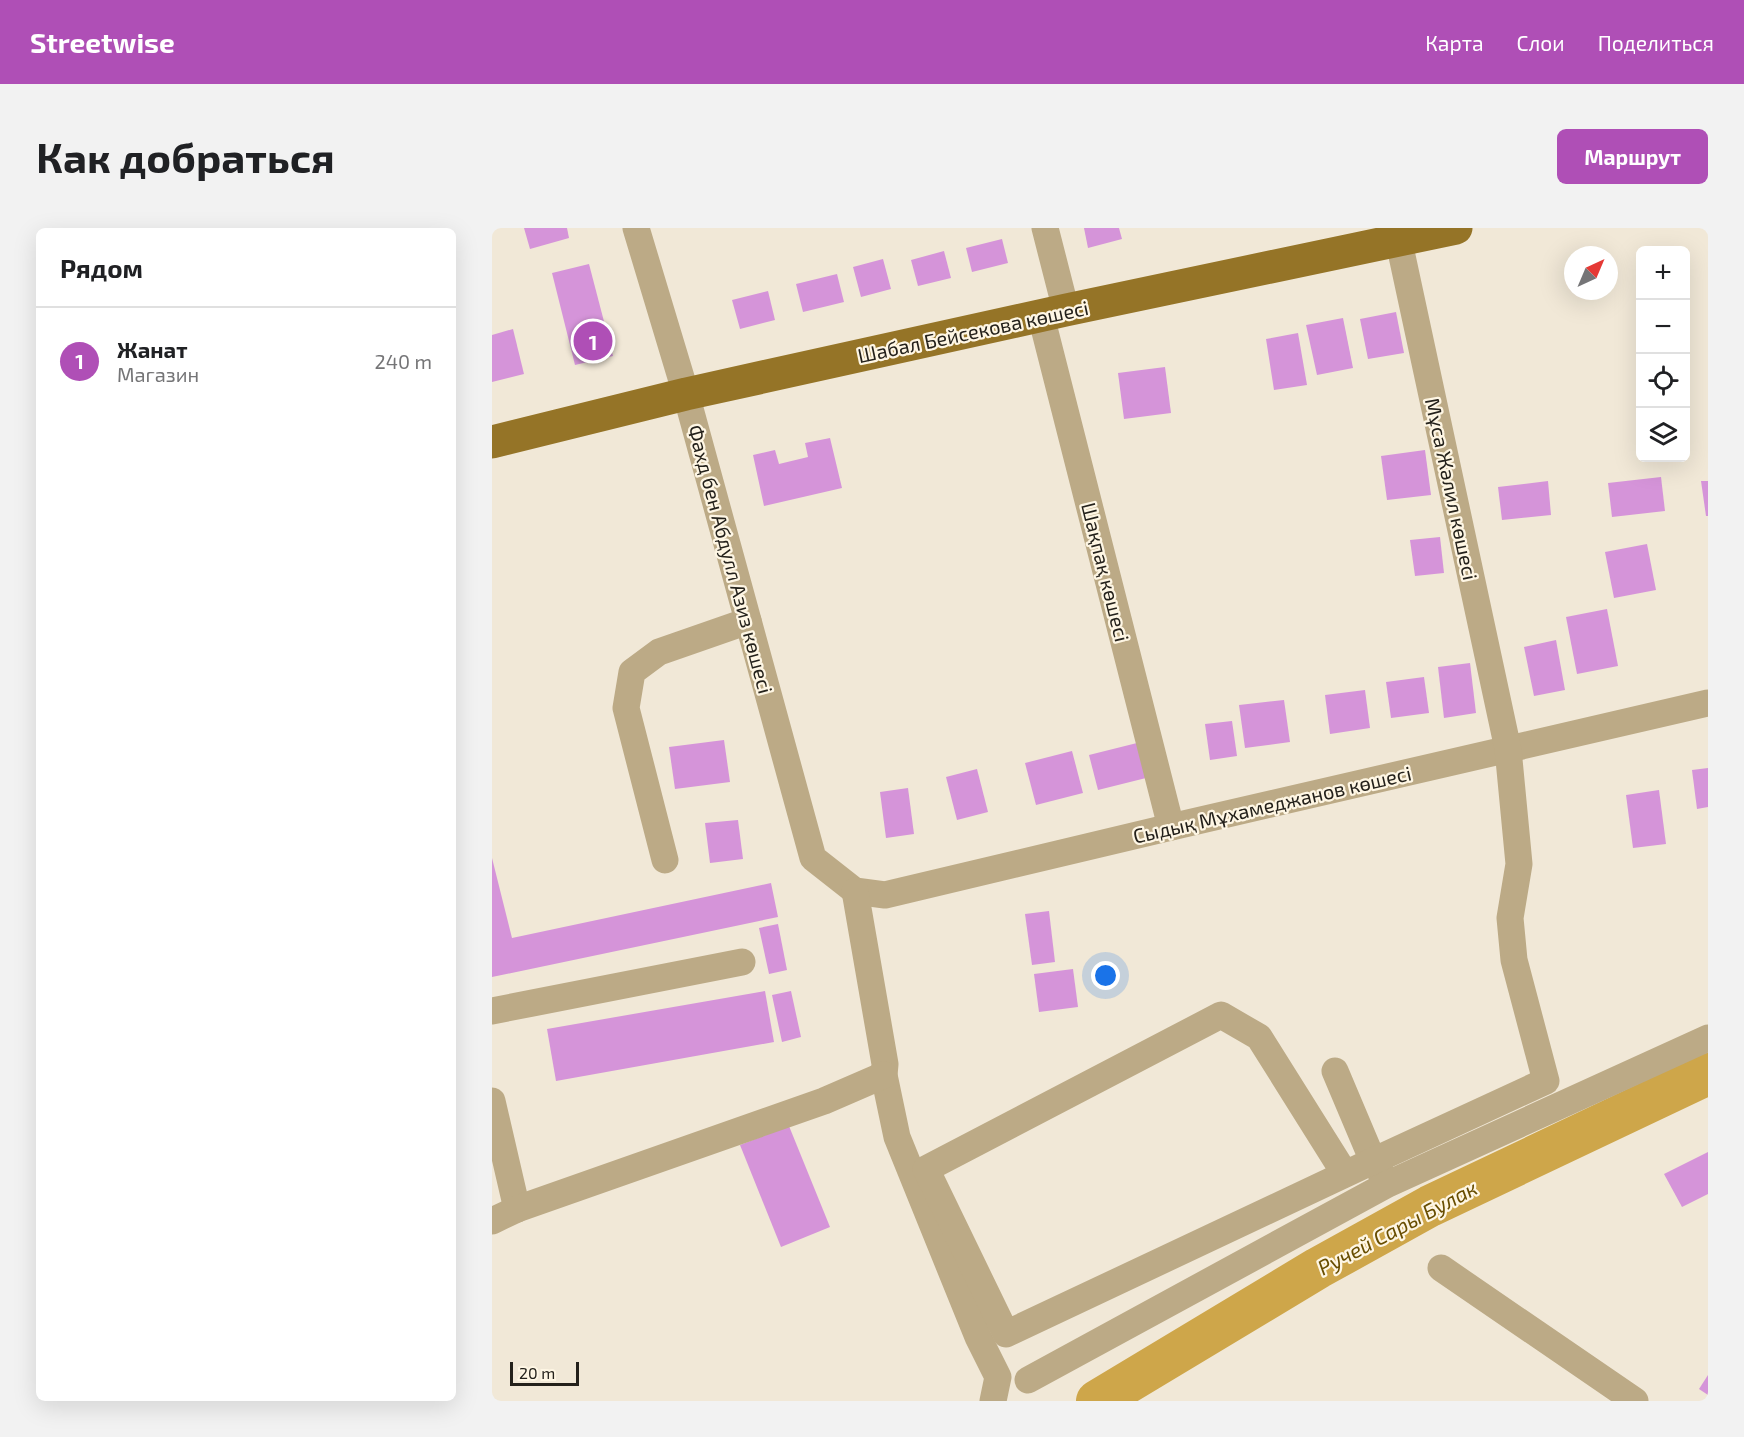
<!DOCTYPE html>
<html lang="ru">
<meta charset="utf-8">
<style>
body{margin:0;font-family:"Exo 2",sans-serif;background:#f2f2f2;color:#202124}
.controls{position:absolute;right:18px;top:18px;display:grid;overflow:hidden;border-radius:9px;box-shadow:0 6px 24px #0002}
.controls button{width:54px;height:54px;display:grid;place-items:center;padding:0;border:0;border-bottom:2px solid #e0e0e0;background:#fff;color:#202124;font:30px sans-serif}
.compass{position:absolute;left:1072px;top:18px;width:54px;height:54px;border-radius:50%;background:#fff;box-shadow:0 6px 24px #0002;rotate:44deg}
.scale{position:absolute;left:18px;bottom:15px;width:69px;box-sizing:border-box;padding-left:6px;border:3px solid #24211b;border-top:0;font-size:16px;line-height:21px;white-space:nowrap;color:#24211b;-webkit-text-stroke:4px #fef6e4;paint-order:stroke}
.you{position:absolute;left:614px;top:748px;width:21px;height:21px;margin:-15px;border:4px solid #fff;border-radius:50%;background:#1a73e8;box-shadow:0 0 0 9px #1a73e833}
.badge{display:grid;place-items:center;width:39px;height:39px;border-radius:50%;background:#af4fb6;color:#fff;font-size:20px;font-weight:700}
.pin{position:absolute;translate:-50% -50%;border:3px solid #fff;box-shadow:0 2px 6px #0006}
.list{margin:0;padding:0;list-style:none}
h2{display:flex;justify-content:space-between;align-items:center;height:78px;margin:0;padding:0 24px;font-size:26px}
h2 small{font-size:20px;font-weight:400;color:#757577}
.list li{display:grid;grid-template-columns:39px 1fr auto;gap:18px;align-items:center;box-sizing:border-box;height:108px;padding:0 24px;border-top:2px solid #e0e0e0}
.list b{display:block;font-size:22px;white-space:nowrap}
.list p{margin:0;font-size:20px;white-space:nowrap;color:#757577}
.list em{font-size:20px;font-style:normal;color:#757577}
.icon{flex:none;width:33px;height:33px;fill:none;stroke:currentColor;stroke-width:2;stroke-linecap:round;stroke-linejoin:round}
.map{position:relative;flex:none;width:1216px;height:1173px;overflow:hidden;border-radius:9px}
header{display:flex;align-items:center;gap:36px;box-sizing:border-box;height:84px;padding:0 30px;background:#af4fb6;color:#fff}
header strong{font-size:28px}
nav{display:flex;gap:33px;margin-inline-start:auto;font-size:21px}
.intro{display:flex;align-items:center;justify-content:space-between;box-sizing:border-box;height:144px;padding:0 36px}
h1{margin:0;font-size:42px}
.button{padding:15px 27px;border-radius:9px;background:#af4fb6;color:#fff;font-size:21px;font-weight:700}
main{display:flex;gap:36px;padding:0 36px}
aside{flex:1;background:#fff;border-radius:9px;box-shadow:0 6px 24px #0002}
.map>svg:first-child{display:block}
</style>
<header>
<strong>Streetwise</strong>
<nav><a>Карта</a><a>Слои</a><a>Поделиться</a></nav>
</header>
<div class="intro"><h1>Как добраться</h1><a class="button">Маршрут</a></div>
<main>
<aside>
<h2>Рядом<small></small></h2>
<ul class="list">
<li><span class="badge">1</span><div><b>Жанат</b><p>Магазин</p></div><em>240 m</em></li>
</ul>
</aside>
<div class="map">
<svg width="1216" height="1173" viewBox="0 0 1216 1173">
<rect width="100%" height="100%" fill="#f1e8d7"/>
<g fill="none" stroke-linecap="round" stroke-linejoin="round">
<polyline stroke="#cea64a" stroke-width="42" points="605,1173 826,1040 938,978 1216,846"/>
</g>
<g fill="#d594d9">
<polygon points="32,0 75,0 77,10 38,21"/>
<polygon points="592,0 627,0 630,11 596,20"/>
<polygon points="510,11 516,35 480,44 474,20"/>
<polygon points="452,23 459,50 426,58 419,32"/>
<polygon points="391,31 399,61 369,69 361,39"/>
<polygon points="97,36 121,128 83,137 60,45"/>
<polygon points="345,46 352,74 311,84 304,56"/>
<polygon points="276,63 283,92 248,101 240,72"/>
<polygon points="904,84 912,125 876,131 868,91"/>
<polygon points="851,90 861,140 825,147 814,97"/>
<polygon points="21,101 32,146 0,154 0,107"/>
<polygon points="806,105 815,157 782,162 774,111"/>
<polygon points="673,139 679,185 632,191 626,145"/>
<polygon points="338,210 350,260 272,278 261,227 283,222 287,236 316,229 313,215"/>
<polygon points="933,222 939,267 895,272 889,228"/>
<polygon points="1169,249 1173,283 1120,289 1116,255"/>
<polygon points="1056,253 1059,287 1010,292 1006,259"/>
<polygon points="1209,253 1216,253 1216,288 1214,288"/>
<polygon points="948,309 952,345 923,348 918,312"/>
<polygon points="1155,316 1164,362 1122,370 1113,324"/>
<polygon points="1115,381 1126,438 1085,446 1074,389"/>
<polygon points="1064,412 1073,462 1042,468 1032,419"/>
<polygon points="978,435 984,485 952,490 946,439"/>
<polygon points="932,449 937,485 899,490 894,454"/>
<polygon points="873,462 878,500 838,506 833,467"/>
<polygon points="792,472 798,514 753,520 747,477"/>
<polygon points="740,493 745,528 718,532 713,496"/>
<polygon points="232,512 238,554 183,561 177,519"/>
<polygon points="645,515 654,550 606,562 597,527"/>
<polygon points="580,523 591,565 544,577 533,535"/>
<polygon points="1216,540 1216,579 1205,581 1200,542"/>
<polygon points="485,541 496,584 465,592 454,549"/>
<polygon points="416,560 422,606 394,610 388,564"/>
<polygon points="1167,562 1174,616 1141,620 1134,567"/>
<polygon points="246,592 251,631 218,635 213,595"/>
<polygon points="0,630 20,710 279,655 286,689 0,749"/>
<polygon points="557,683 563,734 540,737 533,686"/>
<polygon points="286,696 295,742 277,746 267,700"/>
<polygon points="581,741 586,779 547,784 542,746"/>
<polygon points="273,763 282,814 64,853 55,801"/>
<polygon points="299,763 309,809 290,814 280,767"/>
<polygon points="297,898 338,999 289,1019 248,917"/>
<polygon points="1216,924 1216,966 1190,979 1172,946"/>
<polygon points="1216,1147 1216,1167 1207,1161"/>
</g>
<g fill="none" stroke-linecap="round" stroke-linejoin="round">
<g stroke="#bcaa86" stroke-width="27">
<polyline points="144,0 194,166 321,630 363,663 393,667 679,599 1216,475"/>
<polyline points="553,0 574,82"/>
<polyline points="549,88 679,599"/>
<polyline points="173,632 134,480 140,444 167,424 256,393"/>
<polyline points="363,663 393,836 392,847 405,909 486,1109 506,1149 501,1173"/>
<polyline points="0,783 250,734"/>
<polyline points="843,843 881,933 891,948"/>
<polyline points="0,873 25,981"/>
<polyline points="853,946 767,809 729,787 434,941 514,1106 881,933 1054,853 1022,732 1018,690 1027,636 1016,521 904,0"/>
<polyline points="0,993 25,981 332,873 392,847"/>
<polyline points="949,1040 1143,1173"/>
<polyline points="536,1152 896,956 1216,810"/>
</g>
<polyline stroke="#957427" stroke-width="33" points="0,214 194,166 574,82 964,0"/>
</g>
<g text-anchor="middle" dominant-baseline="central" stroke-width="4.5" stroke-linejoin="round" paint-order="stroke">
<g font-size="20" fill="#24211b" stroke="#fef6e4">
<text transform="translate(481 103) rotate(-12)">Шабал Бейсекова көшесі</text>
<text transform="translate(960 261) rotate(78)">Мұса Жәлил көшесі</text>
<text transform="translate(239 331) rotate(75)">Фахд бен Абдулл Азиз көшесі</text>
<text transform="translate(614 344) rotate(76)">Шақпақ көшесі</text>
<text transform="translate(780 576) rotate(-13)">Сыдық Мұхамеджанов көшесі</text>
</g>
<g font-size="21" font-style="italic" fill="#684d00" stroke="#fef6e4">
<text transform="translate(905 999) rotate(-28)">Ручей Сары Булак</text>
</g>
</g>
</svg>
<div class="controls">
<button>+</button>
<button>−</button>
<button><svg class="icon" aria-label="locate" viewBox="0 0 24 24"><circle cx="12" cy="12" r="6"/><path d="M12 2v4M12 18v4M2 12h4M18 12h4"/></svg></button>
<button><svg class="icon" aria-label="layers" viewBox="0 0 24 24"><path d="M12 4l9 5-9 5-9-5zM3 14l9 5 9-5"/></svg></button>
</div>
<svg class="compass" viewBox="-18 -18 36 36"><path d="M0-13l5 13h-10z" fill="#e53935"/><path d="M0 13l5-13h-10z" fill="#757577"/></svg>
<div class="scale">20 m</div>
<div class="you"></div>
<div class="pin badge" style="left:101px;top:113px">1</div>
</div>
</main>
